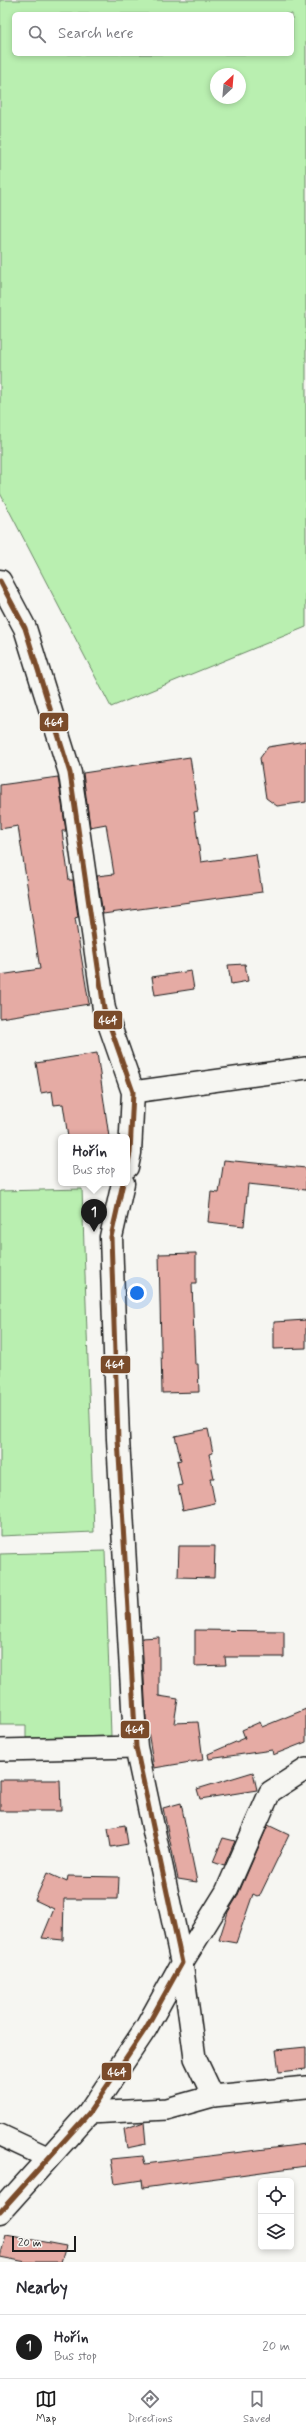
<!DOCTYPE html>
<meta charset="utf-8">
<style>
body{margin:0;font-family:Mynerve,sans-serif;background:#f7f7f7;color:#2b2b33}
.controls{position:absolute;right:12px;bottom:12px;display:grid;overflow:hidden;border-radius:6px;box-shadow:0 2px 6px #0003}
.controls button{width:36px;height:36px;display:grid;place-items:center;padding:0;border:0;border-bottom:1px solid #e1e1e2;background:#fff;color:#2b2b33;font:20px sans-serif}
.compass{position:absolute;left:210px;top:68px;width:36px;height:36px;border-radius:50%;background:#fff;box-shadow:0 2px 6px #0003;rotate:26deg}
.scale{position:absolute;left:12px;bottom:10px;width:64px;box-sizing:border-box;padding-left:4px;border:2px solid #1c1c1c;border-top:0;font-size:11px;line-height:14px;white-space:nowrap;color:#1c1c1c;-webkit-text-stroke:3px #f6f6f2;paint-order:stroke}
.you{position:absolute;left:137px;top:1293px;width:14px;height:14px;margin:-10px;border:3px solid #fff;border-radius:50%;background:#1a73e8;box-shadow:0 0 0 6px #1a73e833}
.badge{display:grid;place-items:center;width:26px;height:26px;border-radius:50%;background:#1c1c1c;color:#fff;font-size:13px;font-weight:700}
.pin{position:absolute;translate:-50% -33px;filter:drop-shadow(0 1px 2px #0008)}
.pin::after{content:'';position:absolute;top:21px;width:14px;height:12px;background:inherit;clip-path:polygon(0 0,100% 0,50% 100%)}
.popup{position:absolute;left:58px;top:1134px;width:72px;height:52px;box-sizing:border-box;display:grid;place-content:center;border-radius:6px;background:#fff;filter:drop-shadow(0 1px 3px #0005);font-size:13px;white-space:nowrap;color:#7c7c81}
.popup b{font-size:15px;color:#2b2b33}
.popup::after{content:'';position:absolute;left:50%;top:100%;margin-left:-8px;border:8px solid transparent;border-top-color:#fff}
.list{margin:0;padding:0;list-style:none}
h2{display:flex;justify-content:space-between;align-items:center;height:52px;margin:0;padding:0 16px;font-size:17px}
h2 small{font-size:13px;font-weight:400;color:#7c7c81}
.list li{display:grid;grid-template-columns:26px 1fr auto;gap:12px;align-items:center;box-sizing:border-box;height:64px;padding:0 16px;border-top:1px solid #e1e1e2}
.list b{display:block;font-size:15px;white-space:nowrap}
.list p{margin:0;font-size:13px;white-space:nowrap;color:#7c7c81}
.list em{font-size:13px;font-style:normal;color:#7c7c81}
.icon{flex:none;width:22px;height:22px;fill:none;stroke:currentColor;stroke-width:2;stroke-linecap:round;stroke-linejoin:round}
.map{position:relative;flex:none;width:306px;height:2262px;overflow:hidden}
.search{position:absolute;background:#fff;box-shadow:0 2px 6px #0003;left:12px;right:12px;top:12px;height:44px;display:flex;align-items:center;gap:10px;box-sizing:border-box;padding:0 14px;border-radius:6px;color:#7c7c81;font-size:15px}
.sheet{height:116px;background:#fff}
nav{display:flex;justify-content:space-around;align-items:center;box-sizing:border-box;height:56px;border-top:1px solid #e1e1e2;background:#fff;font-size:11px;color:#7c7c81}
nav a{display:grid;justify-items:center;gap:2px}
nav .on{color:#1c1c1c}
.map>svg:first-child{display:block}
</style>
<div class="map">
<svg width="306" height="2262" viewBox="0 0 306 2262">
<rect width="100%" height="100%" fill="#f6f6f2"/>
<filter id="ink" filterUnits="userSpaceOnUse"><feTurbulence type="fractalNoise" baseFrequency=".025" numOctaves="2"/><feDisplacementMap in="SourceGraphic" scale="8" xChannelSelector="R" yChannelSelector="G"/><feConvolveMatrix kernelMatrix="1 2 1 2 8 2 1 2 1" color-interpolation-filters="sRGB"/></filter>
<g filter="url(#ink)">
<g fill="#b9efb0" stroke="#6a8666" fill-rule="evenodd">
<path d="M0 0H306V627L111 707 0 493ZM14 14H292V54H14ZM216 74H240V98H216Z"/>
<polygon points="82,1189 94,1532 0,1536 0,1191"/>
<polygon points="105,1551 111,1736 26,1738 26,1725 0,1725 0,1554"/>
</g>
<g fill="#e5aba4" stroke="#1c1c1c">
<polygon points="306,741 306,802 277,806 266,798 260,758 268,747"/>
<polygon points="190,757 198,811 194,812 201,862 256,854 262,892 103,914 97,876 114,874 106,824 90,827 83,773"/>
<polygon points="58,777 66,831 62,831 69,880 73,880 78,917 75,918 89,1004 0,1018 0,975 40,969 18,826 0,829 0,785"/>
<polygon points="245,964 248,981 231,984 228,965"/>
<polygon points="191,971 194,989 155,995 152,977"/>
<polygon points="97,1053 109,1137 68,1137 63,1104 54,1105 52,1091 41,1093 36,1063"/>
<polygon points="224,1160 306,1168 306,1190 248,1184 244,1226 208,1222 211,1192 219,1193"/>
<polygon points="196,1253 196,1284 192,1284 195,1364 198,1364 199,1392 162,1393 159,1254"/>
<polygon points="306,1320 306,1348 274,1349 274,1322"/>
<polygon points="208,1429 213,1453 209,1454 214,1478 210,1478 215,1503 183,1510 178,1486 182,1485 177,1461 181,1460 175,1436"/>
<polygon points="179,1546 215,1546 214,1578 178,1577"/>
<polygon points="195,1630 284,1631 284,1657 225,1657 226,1665 195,1666"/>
<polygon points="159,1637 159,1696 178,1699 174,1723 198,1722 203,1760 154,1768 146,1719 142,1638"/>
<polygon points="306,1709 306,1742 273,1755 272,1750 209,1759 208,1754 245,1738 242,1730 260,1722 262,1727"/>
<polygon points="253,1772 257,1790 200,1799 197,1789"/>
<polygon points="0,1780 60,1780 61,1811 0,1811"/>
<polygon points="181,1803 190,1848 197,1882 178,1879 163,1808"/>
<polygon points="125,1825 128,1844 111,1847 108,1828"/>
<polygon points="268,1825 289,1835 259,1897 253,1894 236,1943 219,1940 228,1912 237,1897"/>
<polygon points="223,1838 235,1841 224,1866 213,1862"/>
<polygon points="47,1873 67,1882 68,1876 119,1877 118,1899 64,1899 63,1940 42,1938 54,1909 35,1900"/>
<polygon points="306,2047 306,2069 279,2072 276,2050"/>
<polygon points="144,2122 146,2144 127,2148 124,2129"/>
<polygon points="306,2144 306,2166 143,2188 142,2180 115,2184 111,2159 143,2156 145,2164"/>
<polygon points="6,2235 66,2246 61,2262 26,2262 0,2257"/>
</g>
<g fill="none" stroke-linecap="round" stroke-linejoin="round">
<defs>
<g id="minor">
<polyline points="133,1092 306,1068"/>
<polyline points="0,1750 136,1747"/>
<polyline points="213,2096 195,2058 182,1963 226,1892 270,1792 306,1769"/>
<polyline points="89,2113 167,2109 213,2096 306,2087"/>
<polyline points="0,2135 47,2157"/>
</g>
<g id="tertiary">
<polyline points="0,581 25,628 70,773 104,1009 133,1092 130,1153 127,1167"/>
<polyline points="0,2212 89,2113 146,2028 182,1963 136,1747 133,1707 118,1439 111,1237 123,1183"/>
</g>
</defs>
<use href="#minor" stroke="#1c1c1c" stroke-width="24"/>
<use href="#tertiary" stroke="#1c1c1c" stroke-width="25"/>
<use href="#minor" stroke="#f6f6f2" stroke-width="21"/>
<use href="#tertiary" stroke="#f6f6f2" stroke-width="22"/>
<defs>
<g id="bus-1">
<polyline points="0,581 25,628 70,773 104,1009 133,1092 130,1153 127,1167"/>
<polyline points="0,2212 89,2113 146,2028 182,1963 136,1747 118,1439 111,1237 123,1183"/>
</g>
</defs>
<use href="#bus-1" stroke="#f6f6f2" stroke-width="8"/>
<use href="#bus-1" stroke="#7a4b2a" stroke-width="5"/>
</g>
</g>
<g stroke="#f6f6f2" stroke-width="1.5">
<rect x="39" y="712" width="30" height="20" rx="4" fill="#7a4b2a"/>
<rect x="93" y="1010" width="30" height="20" rx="4" fill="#7a4b2a"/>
<rect x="100" y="1355" width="31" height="19" rx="4" fill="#7a4b2a"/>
<rect x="120" y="1720" width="30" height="19" rx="4" fill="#7a4b2a"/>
<rect x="101" y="2062" width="31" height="19" rx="4" fill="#7a4b2a"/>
</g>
<g font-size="11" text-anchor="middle" font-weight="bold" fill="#fff">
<text x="54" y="726">464</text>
<text x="108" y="1024">464</text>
<text x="115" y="1368">464</text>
<text x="135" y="1733">464</text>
<text x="117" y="2076">464</text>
</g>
</svg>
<div class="controls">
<button><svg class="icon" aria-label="locate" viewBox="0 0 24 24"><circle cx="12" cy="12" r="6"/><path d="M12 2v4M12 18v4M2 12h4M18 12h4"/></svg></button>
<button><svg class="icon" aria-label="layers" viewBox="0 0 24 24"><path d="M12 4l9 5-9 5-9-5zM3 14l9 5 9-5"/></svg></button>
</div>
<svg class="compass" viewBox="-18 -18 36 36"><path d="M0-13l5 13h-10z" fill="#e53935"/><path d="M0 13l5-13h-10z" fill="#7c7c81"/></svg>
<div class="scale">20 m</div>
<div class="you"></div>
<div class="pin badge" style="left:94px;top:1232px">1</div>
<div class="popup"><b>Hořín</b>Bus stop</div>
<div class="search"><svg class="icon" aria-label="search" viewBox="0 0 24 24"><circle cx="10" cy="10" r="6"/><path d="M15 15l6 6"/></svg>Search here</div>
</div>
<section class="sheet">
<h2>Nearby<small></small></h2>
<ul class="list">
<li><span class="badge">1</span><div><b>Hořín</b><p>Bus stop</p></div><em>20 m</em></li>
</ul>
</section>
<nav>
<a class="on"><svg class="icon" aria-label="map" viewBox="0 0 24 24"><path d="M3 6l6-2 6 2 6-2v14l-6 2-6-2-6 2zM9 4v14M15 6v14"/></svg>Map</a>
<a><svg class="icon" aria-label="directions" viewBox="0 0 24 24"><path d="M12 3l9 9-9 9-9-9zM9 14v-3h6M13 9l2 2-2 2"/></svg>Directions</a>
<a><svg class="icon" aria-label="saved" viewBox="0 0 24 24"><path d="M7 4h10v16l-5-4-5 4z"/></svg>Saved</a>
</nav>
